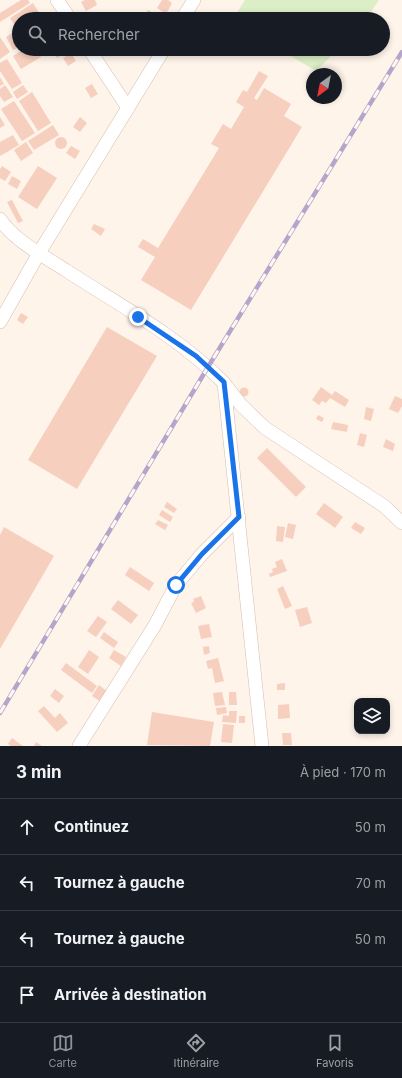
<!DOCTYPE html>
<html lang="fr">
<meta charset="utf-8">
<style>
body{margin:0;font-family:Inter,sans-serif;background:#242831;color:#f1f3f6}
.controls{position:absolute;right:12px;bottom:12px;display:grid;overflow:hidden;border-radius:8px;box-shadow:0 2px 6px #0003}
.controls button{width:36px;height:36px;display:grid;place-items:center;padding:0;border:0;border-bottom:1px solid #363941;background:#171b24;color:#f1f3f6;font:20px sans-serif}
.compass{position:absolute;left:306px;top:68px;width:36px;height:36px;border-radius:50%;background:#171b24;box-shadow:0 2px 6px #0003;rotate:212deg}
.stop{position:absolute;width:12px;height:12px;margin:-9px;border:3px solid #1a73e8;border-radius:50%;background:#fff}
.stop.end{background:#1a73e8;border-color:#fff;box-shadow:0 1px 4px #0008}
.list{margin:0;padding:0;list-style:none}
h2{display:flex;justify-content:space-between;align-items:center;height:52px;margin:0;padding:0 16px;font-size:17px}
h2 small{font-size:13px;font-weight:400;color:#9ea1a6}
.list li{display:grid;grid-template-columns:26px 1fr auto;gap:12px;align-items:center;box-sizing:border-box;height:56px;padding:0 16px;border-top:1px solid #363941}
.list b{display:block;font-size:15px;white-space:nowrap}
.list em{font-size:13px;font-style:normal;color:#9ea1a6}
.icon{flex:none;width:22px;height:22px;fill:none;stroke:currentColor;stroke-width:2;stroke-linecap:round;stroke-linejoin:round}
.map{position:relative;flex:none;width:402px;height:746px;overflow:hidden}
.search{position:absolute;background:#171b24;box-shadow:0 2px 6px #0003;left:12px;right:12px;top:12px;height:44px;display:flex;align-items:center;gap:10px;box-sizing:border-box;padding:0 14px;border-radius:22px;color:#9ea1a6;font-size:15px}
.sheet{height:276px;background:#171b24}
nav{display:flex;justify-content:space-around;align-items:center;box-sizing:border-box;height:56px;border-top:1px solid #363941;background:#171b24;font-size:11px;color:#9ea1a6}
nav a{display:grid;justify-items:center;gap:2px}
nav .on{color:#8c9099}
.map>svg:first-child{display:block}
</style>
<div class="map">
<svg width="402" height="746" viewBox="0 0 402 746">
<rect width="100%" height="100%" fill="#fef4ea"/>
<g fill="#dbeec6">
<polygon points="245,0 379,0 366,19 233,19"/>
<polygon points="279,49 338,49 316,71"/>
</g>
<g fill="#f6cfbf">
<polygon points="21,0 28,0 30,3 0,22 0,13"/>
<polygon points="85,0 95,0 97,5 86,11 81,2"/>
<polygon points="162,0 168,0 172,3 166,14 157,8"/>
<polygon points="33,3 43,19 19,19 19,32 10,18"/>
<polygon points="148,10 164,19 147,19 144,17"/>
<polygon points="95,12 99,19 88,19 87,17"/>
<polygon points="14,32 19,41 19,47 13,50 6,37"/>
<polygon points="0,37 10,52 0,59"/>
<polygon points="24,49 36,49 41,57 21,69 13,56"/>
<polygon points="52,49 71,49 57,58"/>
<polygon points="71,53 76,61 68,66 63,58"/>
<polygon points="7,59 22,83 12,89 0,71 0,63"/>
<polygon points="259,71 268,76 254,98 257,100 264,88 291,104 284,116 302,127 191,310 141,280 155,257 138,247 143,239 158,248 219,148 211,144 223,124 231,129 244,107 236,102 243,90 247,92"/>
<polygon points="0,77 4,84 0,86"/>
<polygon points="92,84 98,94 91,98 85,88"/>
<polygon points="5,85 13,97 4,102 0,96 0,89"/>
<polygon points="23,85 28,92 17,99 13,92"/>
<polygon points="32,92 51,123 38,131 19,101"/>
<polygon points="14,101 35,133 22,141 1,109"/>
<polygon points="0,117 5,125 0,128"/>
<polygon points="80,117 87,123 80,132 73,127"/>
<polygon points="53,125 59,135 34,150 28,141"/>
<polygon points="13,135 19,145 0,156 0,142"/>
<circle cx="61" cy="143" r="6"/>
<polygon points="26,142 33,153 21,161 14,150"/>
<polygon points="71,146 80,151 75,159 66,153"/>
<polygon points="2,166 11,172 5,181 0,178 0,169"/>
<polygon points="38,166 57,178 37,209 18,197"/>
<polygon points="12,176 21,181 17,189 8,184"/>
<polygon points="12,200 23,221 18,223 7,202"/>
<polygon points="94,224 105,229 101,236 91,229"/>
<polygon points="21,313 28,317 23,324 17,320"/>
<polygon points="107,327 157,356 77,489 28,460"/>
<polygon points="321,387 332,395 335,391 349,400 345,407 330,398 326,403 322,401 319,405 312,400"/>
<circle cx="244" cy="392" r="4.5"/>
<polygon points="395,396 402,399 402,406 398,413 389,409"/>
<polygon points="366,407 374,409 371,421 364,419"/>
<polygon points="318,415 324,418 322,422 316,419"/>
<polygon points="333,422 348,425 347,432 331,429"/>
<polygon points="360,433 367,435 364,447 357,445"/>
<polygon points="386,439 395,444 393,451 383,447"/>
<polygon points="267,448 306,487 296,497 257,458"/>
<polygon points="167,502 177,509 174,513 164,507"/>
<polygon points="324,503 343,517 335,528 316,514"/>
<polygon points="162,510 173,517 170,522 159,515"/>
<polygon points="158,520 168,525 165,530 155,524"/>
<polygon points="355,522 365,528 361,534 351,528"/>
<polygon points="288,523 296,525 293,539 285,537"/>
<polygon points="277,526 285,527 283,542 276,541"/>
<polygon points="4,527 54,556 0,649 0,535"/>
<polygon points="282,559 287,571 270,577 269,574 273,572 272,569 277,567 275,562"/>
<polygon points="130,567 154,583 149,591 125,575"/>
<polygon points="283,586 292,606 285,609 277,589"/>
<polygon points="201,596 206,608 196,613 191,603 194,602 193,599"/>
<polygon points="118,600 138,615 131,624 111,609"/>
<polygon points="307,607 312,623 300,627 295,610"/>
<polygon points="98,616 107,622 96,637 87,631"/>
<polygon points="209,624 212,637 201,639 198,626"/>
<polygon points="104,632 118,642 114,648 100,638"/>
<polygon points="209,646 210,653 204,655 203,647"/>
<polygon points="89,650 99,657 88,674 78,667"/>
<polygon points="114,650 126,657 121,666 109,658"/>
<polygon points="218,658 224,681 215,683 212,668 208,669 206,661"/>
<polygon points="66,663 97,686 92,693 61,670"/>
<polygon points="285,683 285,690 277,690 277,684"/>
<polygon points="99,685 108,692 101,702 92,696"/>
<polygon points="55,689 64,696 59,703 50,696"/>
<polygon points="222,692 225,705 215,706 213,693"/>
<polygon points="229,692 236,692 237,705 229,705"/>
<polygon points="289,704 290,718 278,719 278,705"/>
<polygon points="44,706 55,718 60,713 68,723 57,732 38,711"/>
<polygon points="226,707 227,713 217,715 216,708"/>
<polygon points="229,711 237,711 236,723 222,722 223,715 229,716"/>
<polygon points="152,712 214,722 210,746 147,745"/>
<rect x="239" y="716" width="6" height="7"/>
<polygon points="223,724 234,725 232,743 221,742"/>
<polygon points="282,733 291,733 292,745 283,745"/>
<polygon points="12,738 23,746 11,746 8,744"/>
<polygon points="36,742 42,746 34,746"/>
</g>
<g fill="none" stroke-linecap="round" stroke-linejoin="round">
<defs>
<g id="street">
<polyline points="57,0 70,19"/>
<polyline points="182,19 194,0"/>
<polyline points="89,49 128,108"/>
<path d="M0 219C13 240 47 258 67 271 121 306 179 337 224 383L262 746"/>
<polyline points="0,322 39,253 164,49"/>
<polyline points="224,383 241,405 265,428 384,506 402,523"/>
<polyline points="79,746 155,625 176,585 202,554 239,517"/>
</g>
</defs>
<use href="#street" stroke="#d5bdb0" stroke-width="14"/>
<use href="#street" stroke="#fff" stroke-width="13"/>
<defs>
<polyline id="rail" points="0,713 208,367 402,52"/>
</defs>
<use href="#rail" stroke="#b5a5cb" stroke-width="4.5"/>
<use href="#rail" stroke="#fff8f2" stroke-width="3" stroke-dasharray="9" stroke-linecap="butt"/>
</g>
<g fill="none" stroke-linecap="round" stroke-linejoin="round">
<polyline stroke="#1a73e8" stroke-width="5" points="138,317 196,356 224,382 239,517 202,554 176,585"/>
</g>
</svg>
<div class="controls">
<button><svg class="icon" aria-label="layers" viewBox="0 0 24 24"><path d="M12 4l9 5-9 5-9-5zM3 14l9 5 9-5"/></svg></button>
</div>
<svg class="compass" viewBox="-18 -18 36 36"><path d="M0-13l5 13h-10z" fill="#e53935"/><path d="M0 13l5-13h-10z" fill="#9ea1a6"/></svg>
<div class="stop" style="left:176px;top:585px"></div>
<div class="stop end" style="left:138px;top:317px"></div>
<div class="search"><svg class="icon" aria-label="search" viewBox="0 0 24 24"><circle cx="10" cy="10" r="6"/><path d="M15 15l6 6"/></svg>Rechercher</div>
</div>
<section class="sheet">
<h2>3 min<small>À pied · 170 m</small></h2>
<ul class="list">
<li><svg class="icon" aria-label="ahead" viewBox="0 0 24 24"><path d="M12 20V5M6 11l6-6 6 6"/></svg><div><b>Continuez</b></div><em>50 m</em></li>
<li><svg class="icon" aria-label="left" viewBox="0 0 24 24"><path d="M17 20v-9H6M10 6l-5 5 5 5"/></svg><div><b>Tournez à gauche</b></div><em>70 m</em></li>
<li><svg class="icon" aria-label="left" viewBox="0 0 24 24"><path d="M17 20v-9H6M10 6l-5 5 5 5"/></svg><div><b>Tournez à gauche</b></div><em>50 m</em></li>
<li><svg class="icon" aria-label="arrive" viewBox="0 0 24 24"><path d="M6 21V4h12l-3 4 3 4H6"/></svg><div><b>Arrivée à destination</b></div></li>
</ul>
</section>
<nav>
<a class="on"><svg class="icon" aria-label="map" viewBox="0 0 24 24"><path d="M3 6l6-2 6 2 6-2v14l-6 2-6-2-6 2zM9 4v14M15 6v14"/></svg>Carte</a>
<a><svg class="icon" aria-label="directions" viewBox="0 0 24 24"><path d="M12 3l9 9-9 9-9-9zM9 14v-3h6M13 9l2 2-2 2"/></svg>Itinéraire</a>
<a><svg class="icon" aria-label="saved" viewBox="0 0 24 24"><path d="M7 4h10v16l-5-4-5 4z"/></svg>Favoris</a>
</nav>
